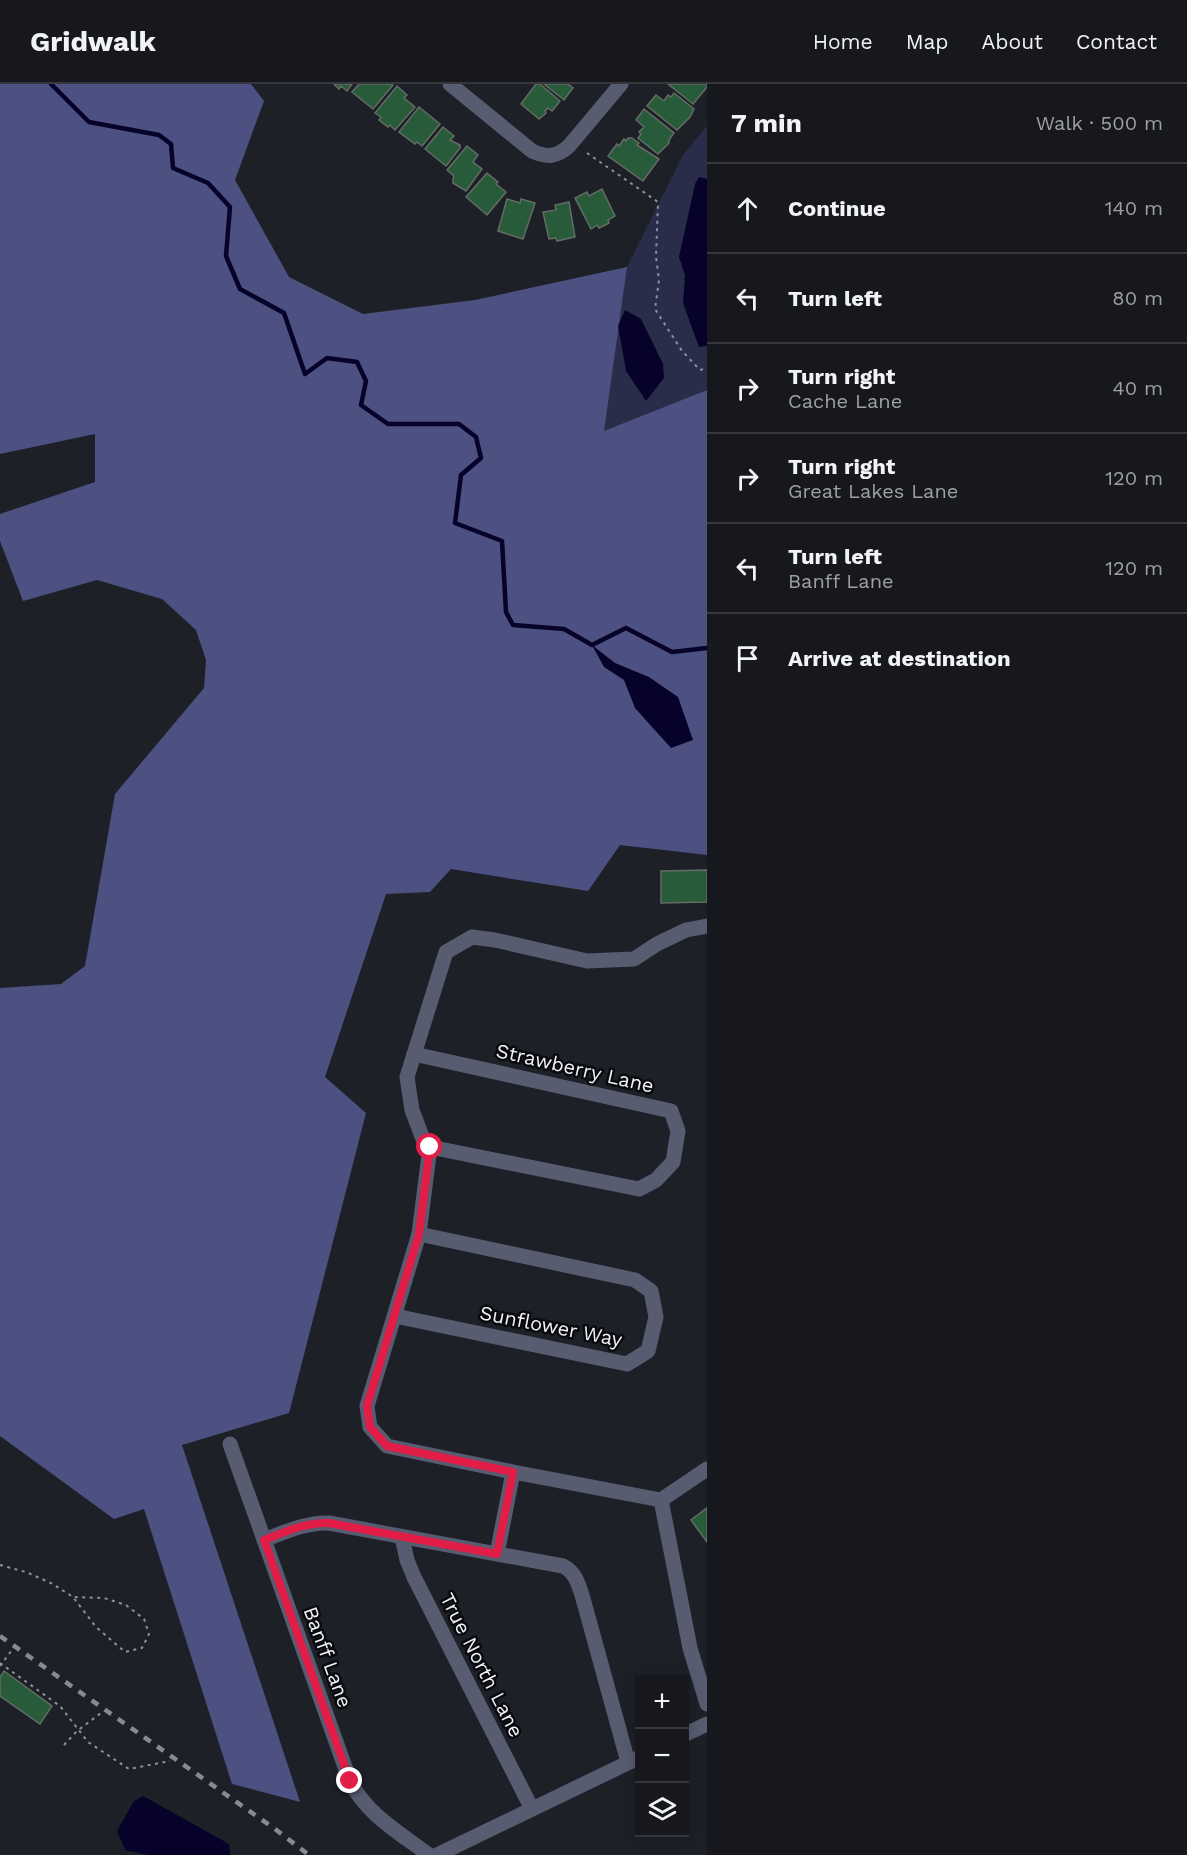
<!DOCTYPE html>
<meta charset="utf-8">
<style>
body{margin:0;font-family:"Work Sans",sans-serif;background:#1f2127;color:#f1f3f6}
.controls{position:absolute;right:18px;bottom:18px;display:grid;overflow:hidden;border-radius:0px;box-shadow:0 3px 15px #0003}
.controls button{width:54px;height:54px;display:grid;place-items:center;padding:0;border:0;border-bottom:2px solid #35373c;background:#16181e;color:#f1f3f6;font:30px sans-serif}
.stop{position:absolute;width:18px;height:18px;margin:-14px;border:4px solid #e11d48;border-radius:50%;background:#fff}
.stop.end{background:#e11d48;border-color:#fff;box-shadow:0 2px 6px #0008}
.list{margin:0;padding:0;list-style:none}
h2{display:flex;justify-content:space-between;align-items:center;height:78px;margin:0;padding:0 24px;font-size:26px}
h2 small{font-size:20px;font-weight:400;color:#9ea0a4}
.list li{display:grid;grid-template-columns:39px 1fr auto;gap:18px;align-items:center;box-sizing:border-box;height:90px;padding:0 24px;border-top:2px solid #35373c}
.list b{display:block;font-size:22px;white-space:nowrap}
.list p{margin:0;font-size:20px;white-space:nowrap;color:#9ea0a4}
.list em{font-size:20px;font-style:normal;color:#9ea0a4}
.icon{flex:none;width:33px;height:33px;fill:none;stroke:currentColor;stroke-width:2;stroke-linecap:round;stroke-linejoin:round}
.map{position:relative;flex:none;width:707px;height:1771px;overflow:hidden}
header{display:flex;align-items:center;gap:36px;box-sizing:border-box;height:84px;padding:0 30px;background:#16181e;border-bottom:2px solid #35373c}
header strong{font-size:28px}
nav{display:flex;gap:33px;margin-inline-start:auto;font-size:21px}
main{display:flex}
aside{flex:1;background:#16181e}
.map>svg:first-child{display:block}
</style>
<header>
<strong>Gridwalk</strong>
<nav><a>Home</a><a>Map</a><a>About</a><a>Contact</a></nav>
</header>
<main>
<div class="map">
<svg width="707" height="1771" viewBox="0 0 707 1771">
<rect width="100%" height="100%" fill="#1e2028"/>
<polygon fill="#2a2d49" points="707,42 707,306 603,348 627,183 683,71"/>
<polygon fill="#4c5181" points="0,0 251,0 264,17 235,96 289,193 363,230 475,216 627,183 604,347 707,306 707,771 620,761 588,807 451,785 430,808 386,810 325,993 366,1029 289,1329 182,1361 300,1718 232,1700 144,1425 114,1435 0,1352 0,904 61,900 85,882 115,710 204,604 206,576 196,546 162,515 97,496 23,517 0,457 0,430 95,398 95,350 0,370"/>
<g fill="#060229">
<polygon points="699,93 707,95 707,262 699,263 683,219 685,191 679,173 695,100"/>
<polygon points="625,226 641,235 663,280 664,294 646,317 626,287 618,242"/>
<polygon points="592,561 615,579 649,593 678,613 693,656 671,664 635,624 624,596 604,583"/>
<polygon points="143,1712 229,1760 230,1771 148,1771 125,1766 117,1747 134,1717"/>
</g>
<g fill="none" stroke-linecap="round" stroke-linejoin="round">
<polyline stroke="#060229" stroke-width="4.5" points="51,0 89,38 159,51 171,60 173,84 208,99 230,123 226,172 240,205 284,229 305,290 327,274 357,278 366,297 361,321 388,340 459,340 476,353 481,374 461,391 455,439 502,457 506,528 513,541 564,545 592,561 626,544 672,568 707,564"/>
</g>
<g fill="#285b39" stroke="#636c65" stroke-width="1.5">
<polygon points="334,0 352,0 347,7 341,2 339,5"/>
<polygon points="359,0 392,0 393,1 373,25 352,8"/>
<polygon points="536,0 540,0 560,17 552,27 548,24 545,27 546,29 539,35 521,20"/>
<polygon points="544,0 568,0 573,4 564,16"/>
<polygon points="668,0 707,0 707,3 693,20"/>
<polygon points="397,2 407,11 404,14 415,23 395,46 390,41 388,43 379,36 381,33 375,29"/>
<polygon points="674,9 694,25 690,33 677,46 647,22 656,11 664,17 668,11 671,13"/>
<polygon points="419,23 440,40 422,62 417,58 415,60 399,48"/>
<polygon points="644,25 674,49 669,56 669,59 658,70 638,54 641,50 639,48 644,43 636,36"/>
<polygon points="443,43 454,52 450,56 460,61 460,64 446,82 425,65"/>
<polygon points="628,54 632,54 639,59 637,61 659,75 643,97 608,72 617,60 619,62 624,55 626,57"/>
<polygon points="467,62 478,71 473,78 482,85 466,107 453,99 453,95 454,92 447,86"/>
<polygon points="487,89 498,98 496,100 506,108 487,131 466,113"/>
<polygon points="602,105 615,132 608,136 609,139 599,144 597,141 591,145 575,114 587,108 589,112"/>
<polygon points="507,115 520,119 521,115 535,119 523,155 498,147"/>
<polygon points="569,118 575,153 557,157 556,154 549,155 543,128 556,126 555,121"/>
<polygon points="707,786 707,818 661,819 661,787"/>
<polygon points="707,1424 707,1458 691,1436"/>
<polygon points="4,1587 52,1622 40,1640 0,1612 0,1593"/>
</g>
<g fill="none" stroke-linecap="round" stroke-linejoin="round">
<g stroke="#909198" stroke-width="2" stroke-dasharray="3 4.5" stroke-linecap="butt">
<polyline points="587,69 658,118 656,173 659,196 655,225 682,267 700,286 707,284"/>
<polyline points="0,1481 26,1488 51,1499 73,1513 96,1543 125,1568 142,1564 149,1550 144,1535 126,1521 104,1514 73,1513"/>
<polyline points="0,1579 60,1622 88,1658 129,1685 170,1677"/>
<polyline points="0,1582 12,1566"/>
<polyline points="64,1661 77,1647 101,1629"/>
</g>
<g stroke="#585c71" stroke-width="15">
<path d="M450 0 532 67C547 74 557 73 569 62L621 0"/>
<polyline points="414,970 671,1027 678,1047 673,1078 656,1096 639,1105 430,1063"/>
<polyline points="395,1232 627,1280 648,1267 656,1233 651,1207 635,1196 419,1150"/>
<path d="M230 1360 350 1697C366 1730 400 1749 429 1771"/>
<polyline points="661,1416 513,1388 387,1362 370,1343 367,1322 419,1150 430,1063 423,1055 412,1026 407,993 446,868 472,853 495,856 587,877 634,875 657,860 686,846 707,842"/>
<polyline points="661,1416 690,1564 707,1620"/>
<polyline points="661,1416 707,1385"/>
<polyline points="402,1453 407,1476 414,1493 532,1725"/>
<path d="M264 1456C285 1448 307 1438 329 1439L563 1482C575 1488 578 1499 582 1511L628 1678"/>
<polyline points="497,1470 513,1388"/>
<polyline points="684,1651 707,1640"/>
<polyline points="437,1771 640,1673"/>
</g>
<polyline stroke="#898a91" stroke-width="4.5" stroke-dasharray="8 8" stroke-linecap="butt" points="0,1552 275,1745 309,1771"/>
</g>
<g fill="none" stroke-linecap="round" stroke-linejoin="round">
<path stroke="#e11d48" stroke-width="8" d="M350 1697 264 1456C285 1448 306 1438 329 1439L497 1470 513 1388 387 1362 370 1343 367 1322 419 1150 430 1063"/>
</g>
<g text-anchor="middle" dominant-baseline="central" stroke-width="5" stroke-linejoin="round" paint-order="stroke">
<g font-size="20" fill="#f2f3f9" stroke="#090a0d">
<text transform="translate(575 984) rotate(13)">Strawberry Lane</text>
<text transform="translate(551 1242) rotate(11)">Sunflower Way</text>
<text transform="translate(328 1573) rotate(70)">Banff Lane</text>
<text transform="translate(482 1581) rotate(63)">True North Lane</text>
</g>
</g>
</svg>
<div class="controls">
<button>+</button>
<button>−</button>
<button><svg class="icon" aria-label="layers" viewBox="0 0 24 24"><path d="M12 4l9 5-9 5-9-5zM3 14l9 5 9-5"/></svg></button>
</div>
<div class="stop" style="left:430px;top:1063px"></div>
<div class="stop end" style="left:350px;top:1697px"></div>
</div>
<aside>
<h2>7 min<small>Walk · 500 m</small></h2>
<ul class="list">
<li><svg class="icon" aria-label="ahead" viewBox="0 0 24 24"><path d="M12 20V5M6 11l6-6 6 6"/></svg><div><b>Continue</b></div><em>140 m</em></li>
<li><svg class="icon" aria-label="left" viewBox="0 0 24 24"><path d="M17 20v-9H6M10 6l-5 5 5 5"/></svg><div><b>Turn left</b></div><em>80 m</em></li>
<li><svg class="icon" aria-label="right" viewBox="0 0 24 24"><path d="M7 20v-9h11M14 6l5 5-5 5"/></svg><div><b>Turn right</b><p>Cache Lane</p></div><em>40 m</em></li>
<li><svg class="icon" aria-label="right" viewBox="0 0 24 24"><path d="M7 20v-9h11M14 6l5 5-5 5"/></svg><div><b>Turn right</b><p>Great Lakes Lane</p></div><em>120 m</em></li>
<li><svg class="icon" aria-label="left" viewBox="0 0 24 24"><path d="M17 20v-9H6M10 6l-5 5 5 5"/></svg><div><b>Turn left</b><p>Banff Lane</p></div><em>120 m</em></li>
<li><svg class="icon" aria-label="arrive" viewBox="0 0 24 24"><path d="M6 21V4h12l-3 4 3 4H6"/></svg><div><b>Arrive at destination</b></div></li>
</ul>
</aside>
</main>
